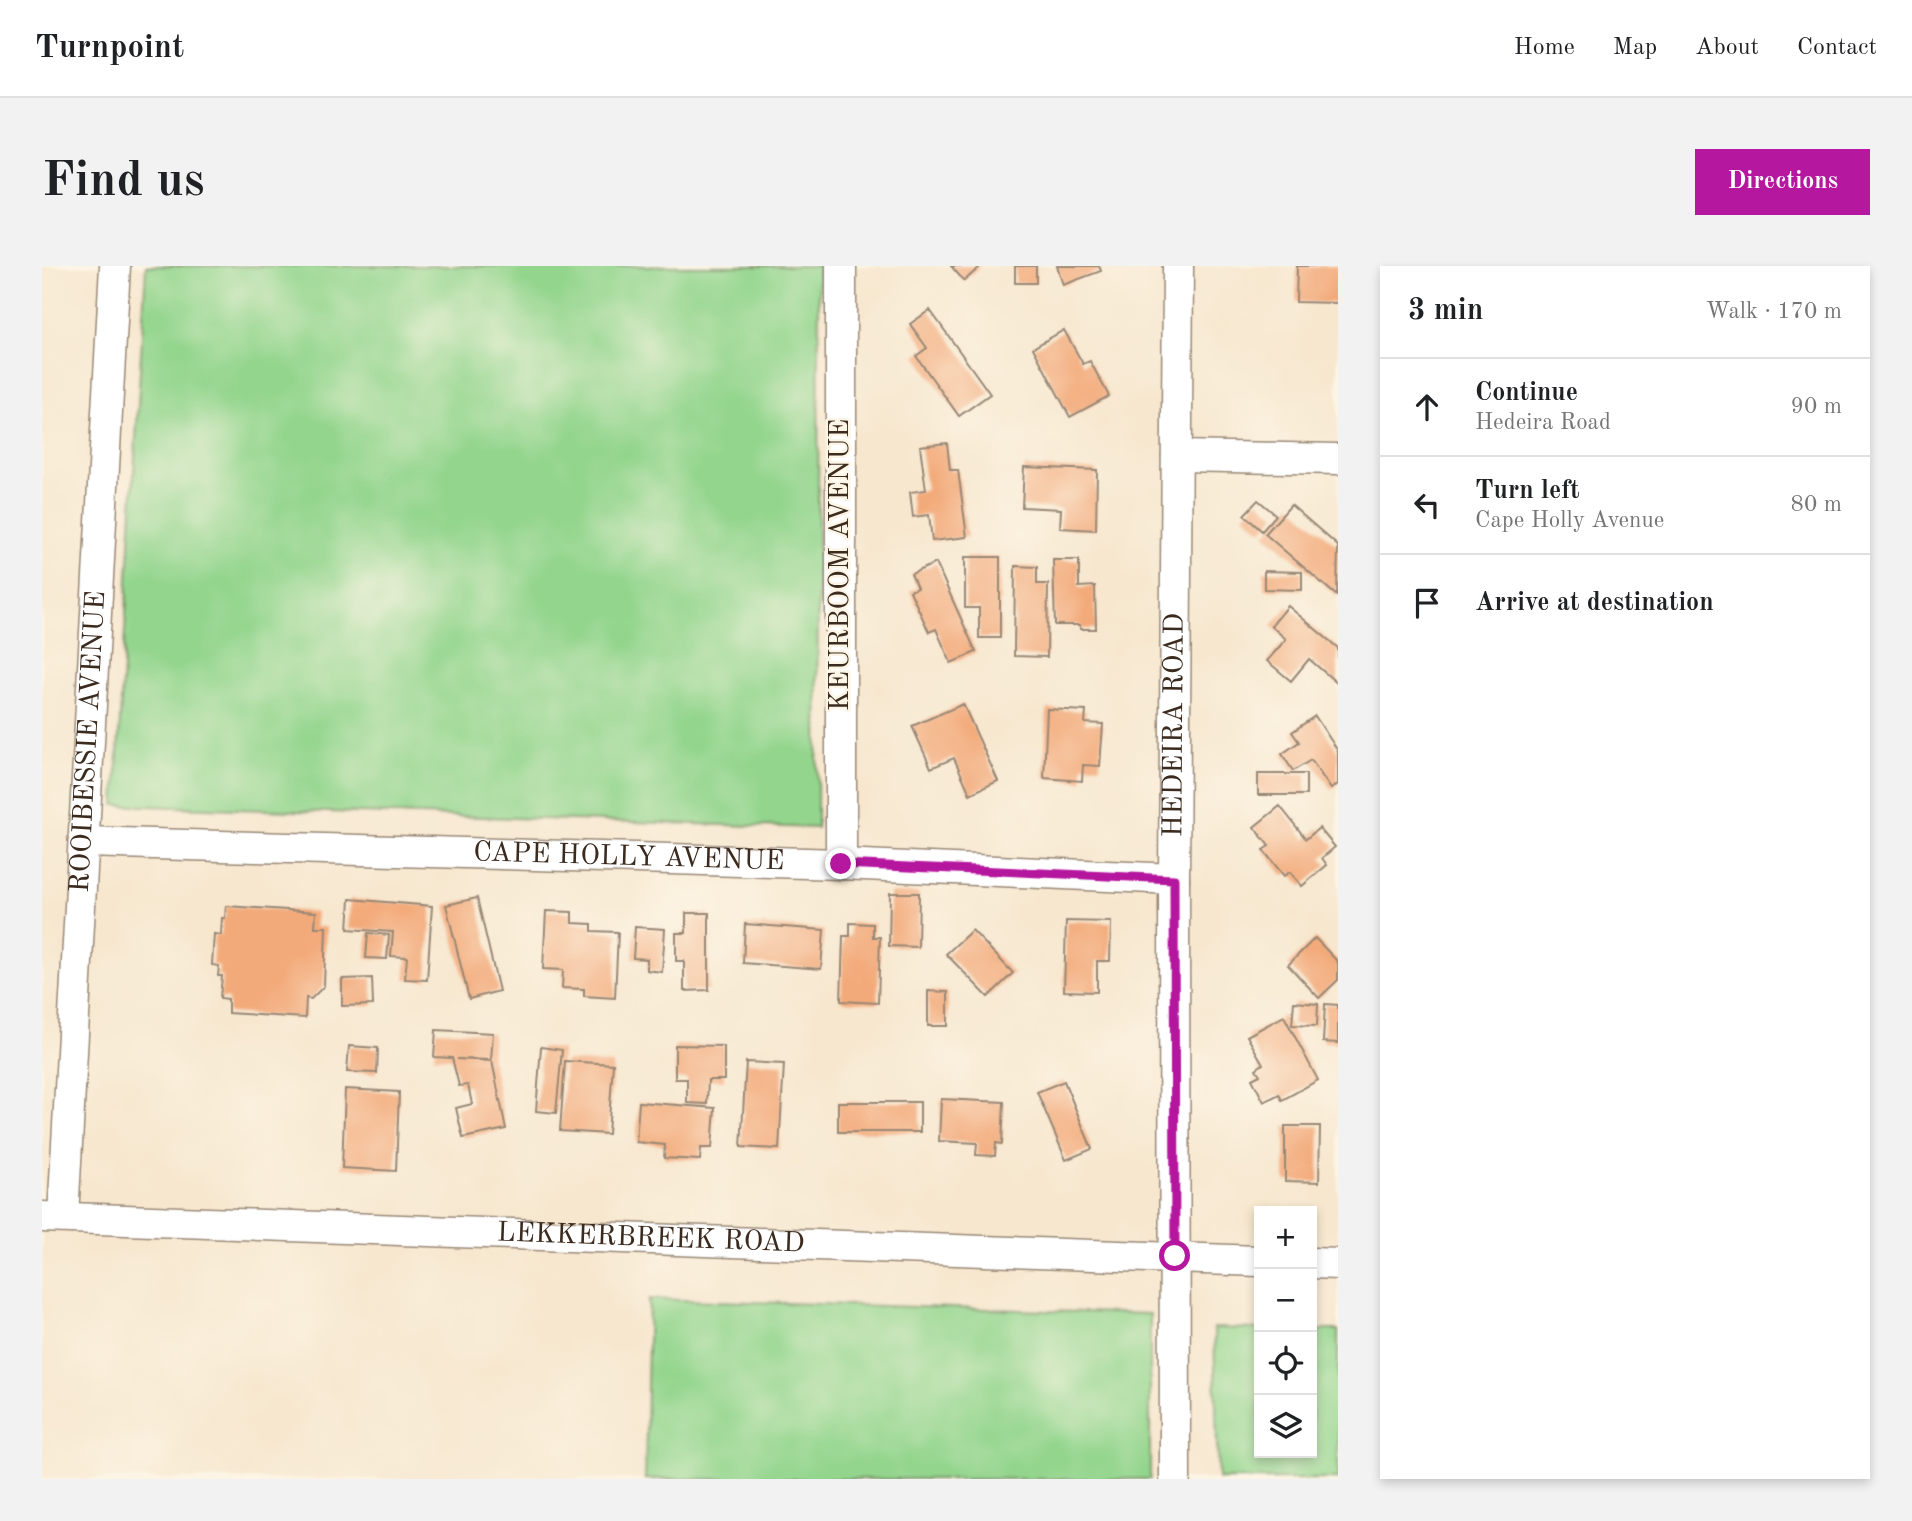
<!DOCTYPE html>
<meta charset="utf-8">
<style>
body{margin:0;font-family:"Old Standard TT",serif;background:#f2f2f2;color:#202124}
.controls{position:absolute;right:21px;bottom:21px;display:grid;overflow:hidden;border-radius:0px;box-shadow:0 4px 10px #0003}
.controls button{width:63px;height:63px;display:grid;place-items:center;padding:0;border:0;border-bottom:2px solid #e0e0e0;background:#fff;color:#202124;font:35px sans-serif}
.stop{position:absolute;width:21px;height:21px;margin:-16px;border:5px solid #b5179e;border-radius:50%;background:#fff}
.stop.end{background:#b5179e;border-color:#fff;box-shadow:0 2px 7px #0008}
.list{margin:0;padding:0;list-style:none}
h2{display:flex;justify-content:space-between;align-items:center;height:91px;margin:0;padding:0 28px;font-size:30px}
h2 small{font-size:23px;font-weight:400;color:#757577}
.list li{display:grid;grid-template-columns:46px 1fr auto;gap:21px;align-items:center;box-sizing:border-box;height:98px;padding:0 28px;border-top:2px solid #e0e0e0}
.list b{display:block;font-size:26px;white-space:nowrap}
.list p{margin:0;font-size:23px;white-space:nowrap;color:#757577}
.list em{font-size:23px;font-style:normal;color:#757577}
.icon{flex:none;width:38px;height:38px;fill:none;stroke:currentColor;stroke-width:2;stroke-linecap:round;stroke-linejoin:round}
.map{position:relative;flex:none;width:1296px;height:1213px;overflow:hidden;border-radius:0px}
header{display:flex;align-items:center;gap:42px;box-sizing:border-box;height:98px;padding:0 35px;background:#fff;border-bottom:2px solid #e0e0e0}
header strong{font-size:33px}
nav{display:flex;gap:38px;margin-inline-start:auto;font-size:24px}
.intro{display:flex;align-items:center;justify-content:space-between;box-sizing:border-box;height:168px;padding:0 42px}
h1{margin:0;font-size:49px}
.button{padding:18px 32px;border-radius:0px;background:#b5179e;color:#fff;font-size:24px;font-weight:700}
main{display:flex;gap:42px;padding:0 42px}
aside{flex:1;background:#fff;border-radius:0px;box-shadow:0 4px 10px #0003}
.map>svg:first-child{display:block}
</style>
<header>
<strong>Turnpoint</strong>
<nav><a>Home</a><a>Map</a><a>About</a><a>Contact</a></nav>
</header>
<div class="intro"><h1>Find us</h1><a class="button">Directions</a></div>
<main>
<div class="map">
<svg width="1296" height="1213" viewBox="0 0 1296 1213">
<rect width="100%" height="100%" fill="#fcf5e5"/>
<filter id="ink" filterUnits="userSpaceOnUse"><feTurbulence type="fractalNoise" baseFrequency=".0143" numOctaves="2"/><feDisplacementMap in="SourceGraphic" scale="14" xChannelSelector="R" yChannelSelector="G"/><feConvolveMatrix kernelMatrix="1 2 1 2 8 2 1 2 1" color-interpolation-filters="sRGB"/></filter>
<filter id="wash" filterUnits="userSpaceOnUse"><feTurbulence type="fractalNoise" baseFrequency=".00686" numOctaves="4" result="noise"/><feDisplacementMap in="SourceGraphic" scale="28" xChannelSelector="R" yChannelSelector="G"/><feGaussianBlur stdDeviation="1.57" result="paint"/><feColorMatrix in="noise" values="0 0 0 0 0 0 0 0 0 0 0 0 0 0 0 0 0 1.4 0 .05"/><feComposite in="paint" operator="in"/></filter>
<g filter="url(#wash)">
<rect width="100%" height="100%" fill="#f7e7cf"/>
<g fill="#93d58d" stroke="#678056" stroke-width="2">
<polygon points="104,0 777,0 775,562 73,539"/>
<polygon points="607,1033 1108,1048 1108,1213 603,1213"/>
<polygon points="1172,1062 1217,1063 1217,1187 1270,1187 1270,1064 1296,1064 1296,1213 1176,1213"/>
</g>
<g id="blocks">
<g fill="#f3aa7a">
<polygon points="909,0 939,0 922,15"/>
<rect x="973" y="0" width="21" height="17"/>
<polygon points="1015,0 1057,0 1059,5 1021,19"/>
<polygon points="1255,0 1296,0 1296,37 1254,36"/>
<polygon points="888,44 948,128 917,150 874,90 885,82 868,58"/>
<polygon points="1022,64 1041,98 1048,95 1067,130 1028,151 991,82"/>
<polygon points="905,177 908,204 916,204 925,271 890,275 887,249 871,251 868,226 884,224 878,180"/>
<polygon points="982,201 1055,204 1054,264 1018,262 1019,243 980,241"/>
<polygon points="1216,234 1234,249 1220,265 1202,249"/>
<polygon points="1249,239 1296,280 1295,330 1223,268"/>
<polygon points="923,291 958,291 958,372 937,372 937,342 923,342"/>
<polygon points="1011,294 1037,294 1037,321 1053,320 1054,363 1038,363 1038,359 1013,359"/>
<polygon points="894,297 934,386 909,397 894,363 887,366 868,325 875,322 869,308"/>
<polygon points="973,300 995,301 995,318 1006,318 1005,391 972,390"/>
<polygon points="1222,305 1260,306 1260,324 1222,323"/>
<polygon points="1246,340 1296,382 1296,418 1267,393 1249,415 1225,395 1244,373 1229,360"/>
<polygon points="921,438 956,515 928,528 912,492 889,502 870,460"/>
<polygon points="1005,443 1044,445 1043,457 1061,458 1058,500 1041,499 1040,515 1002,512"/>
<polygon points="1273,450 1296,485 1296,518 1289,523 1269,494 1251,505 1240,488 1257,476 1250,466"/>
<rect x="1216" y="508" width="48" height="21"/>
<polygon points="1238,540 1264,573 1277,562 1293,581 1280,592 1285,599 1260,620 1248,606 1242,610 1221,584 1227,580 1212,561"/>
<polygon points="848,627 877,627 876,681 847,680"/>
<polygon points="435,632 457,725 427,733 404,639"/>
<polygon points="308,633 390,640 385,714 363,713 365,691 349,690 351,666 306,663"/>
<polygon points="184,640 274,646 273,661 284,661 282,720 269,733 264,732 263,752 186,747 186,733 178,732 180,710 176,710 177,700 170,699 172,668 179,669 180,652 183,652"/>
<polygon points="504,645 530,646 530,657 550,658 550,665 576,666 573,732 542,730 542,723 520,722 521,704 501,703"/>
<polygon points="644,647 667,647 667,724 642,725 642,695 634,695 634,667 644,667"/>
<polygon points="1024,655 1069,656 1068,695 1055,695 1055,726 1022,725"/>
<polygon points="808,657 831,658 831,671 838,671 836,737 799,735 801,670 808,670"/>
<polygon points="703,658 782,664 779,703 701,697"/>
<polygon points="593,661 623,663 620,706 605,704 605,693 591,692"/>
<polygon points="930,664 971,707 946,731 904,688"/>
<polygon points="326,667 347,669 345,693 324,692"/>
<polygon points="1273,672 1296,696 1296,714 1277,732 1246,699"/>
<polygon points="330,712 331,739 300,740 300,713"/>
<polygon points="886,725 906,726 906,760 886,760"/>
<polygon points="1252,736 1276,738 1275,760 1250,759"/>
<polygon points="1283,738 1296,739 1296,777 1281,776"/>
<polygon points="1242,750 1276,814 1240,834 1237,828 1222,836 1210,813 1218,809 1214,803 1221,798 1205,770"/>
<polygon points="394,764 451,767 449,794 415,793 450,795 464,863 421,872 414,842 430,838 426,819 417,820 410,792 392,791"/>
<polygon points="633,779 682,780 682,814 666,814 665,838 645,837 645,813 633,813"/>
<polygon points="307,780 336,782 335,807 305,806"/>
<polygon points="499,781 520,784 514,847 494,845"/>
<polygon points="523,795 571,798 566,868 518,865"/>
<polygon points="704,796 742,798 737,883 699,881"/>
<polygon points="1022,815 1050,883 1024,894 995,826"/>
<polygon points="303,823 357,826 354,905 300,902"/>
<polygon points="899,833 962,836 960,878 954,877 953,890 934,889 935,877 897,875"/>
<polygon points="597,836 673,842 670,882 659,882 658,894 622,892 623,879 594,876"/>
<rect x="796" y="836" width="82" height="30"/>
<polygon points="1243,860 1278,860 1277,916 1243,915"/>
</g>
</g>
</g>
<g filter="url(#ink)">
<use href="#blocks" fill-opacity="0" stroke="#998876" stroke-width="2"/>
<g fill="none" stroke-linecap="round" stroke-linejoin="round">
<defs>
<g id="street">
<polyline points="1135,190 1296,193"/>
<path id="s1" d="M43 576 799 598 1132 613"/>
<polyline points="799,598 799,0"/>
<path id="s2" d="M0 951 1217 995"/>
<path id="s3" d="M21 951 73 0"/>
<polyline points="1270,997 1296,998"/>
<path id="s4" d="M1133 1213 1132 613 1136 0"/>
</g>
</defs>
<use href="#street" stroke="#998876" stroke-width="33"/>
<use href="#street" stroke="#fff" stroke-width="30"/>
</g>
</g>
<g fill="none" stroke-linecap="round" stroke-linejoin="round" filter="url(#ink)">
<polyline stroke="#b5179e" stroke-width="9" points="799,598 1132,613 1133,990"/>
</g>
<g text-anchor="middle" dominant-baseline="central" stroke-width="5" stroke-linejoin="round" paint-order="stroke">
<g font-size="28" fill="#3b2a1e" stroke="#fcf5e5">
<text transform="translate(799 299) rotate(-90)">KEURBOOM AVENUE</text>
<text stroke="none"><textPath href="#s4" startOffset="754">HEDEIRA ROAD</textPath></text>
<text stroke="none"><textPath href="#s3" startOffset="476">ROOIBESSIE AVENUE</textPath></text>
<text stroke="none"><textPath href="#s1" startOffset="544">CAPE HOLLY AVENUE</textPath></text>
<text stroke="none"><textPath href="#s2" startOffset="609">LEKKERBREEK ROAD</textPath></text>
</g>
</g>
</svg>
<div class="controls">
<button>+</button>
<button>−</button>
<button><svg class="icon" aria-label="locate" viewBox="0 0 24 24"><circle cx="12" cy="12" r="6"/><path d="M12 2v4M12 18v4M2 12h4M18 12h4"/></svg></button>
<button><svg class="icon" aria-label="layers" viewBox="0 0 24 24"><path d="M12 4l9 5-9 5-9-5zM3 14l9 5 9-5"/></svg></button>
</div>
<div class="stop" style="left:1133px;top:990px"></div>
<div class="stop end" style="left:799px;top:598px"></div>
</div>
<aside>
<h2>3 min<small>Walk · 170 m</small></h2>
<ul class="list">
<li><svg class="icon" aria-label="ahead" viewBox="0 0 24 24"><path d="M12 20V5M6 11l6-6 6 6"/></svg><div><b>Continue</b><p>Hedeira Road</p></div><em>90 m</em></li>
<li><svg class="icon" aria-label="left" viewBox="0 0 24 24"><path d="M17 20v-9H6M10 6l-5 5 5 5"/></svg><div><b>Turn left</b><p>Cape Holly Avenue</p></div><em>80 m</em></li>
<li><svg class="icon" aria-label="arrive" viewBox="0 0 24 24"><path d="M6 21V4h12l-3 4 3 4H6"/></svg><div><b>Arrive at destination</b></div></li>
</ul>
</aside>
</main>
